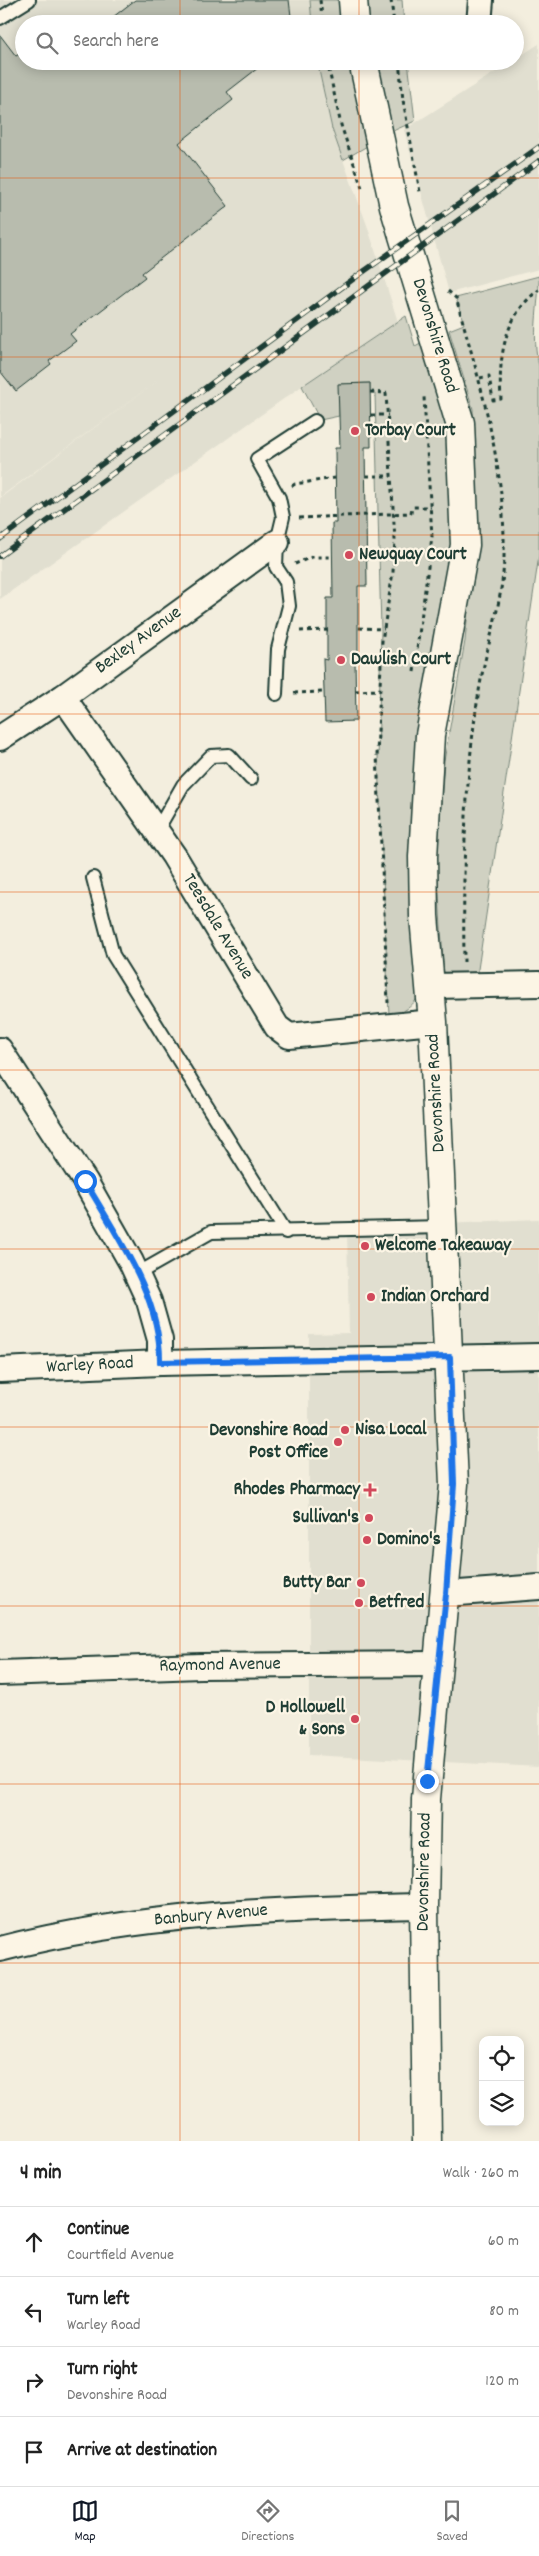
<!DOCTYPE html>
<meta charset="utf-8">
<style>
body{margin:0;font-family:Dekko,sans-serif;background:#f2f2f2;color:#222}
.controls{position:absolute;right:15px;bottom:15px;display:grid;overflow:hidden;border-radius:10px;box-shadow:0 2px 12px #0003}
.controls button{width:45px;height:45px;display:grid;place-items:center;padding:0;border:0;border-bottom:1px solid #e0e0e0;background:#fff;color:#222;font:25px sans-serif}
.stop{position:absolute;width:15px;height:15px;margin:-11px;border:4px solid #1a73e8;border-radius:50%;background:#fff}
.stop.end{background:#1a73e8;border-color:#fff;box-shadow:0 1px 5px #0008}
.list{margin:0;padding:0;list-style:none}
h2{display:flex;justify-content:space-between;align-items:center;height:65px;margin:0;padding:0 20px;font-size:21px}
h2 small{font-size:16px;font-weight:400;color:#767676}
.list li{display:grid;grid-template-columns:32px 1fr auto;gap:15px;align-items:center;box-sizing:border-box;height:70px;padding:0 20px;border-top:1px solid #e0e0e0}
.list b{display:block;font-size:19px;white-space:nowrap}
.list p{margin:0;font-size:16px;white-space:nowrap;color:#767676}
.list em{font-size:16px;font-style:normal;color:#767676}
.icon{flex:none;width:28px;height:28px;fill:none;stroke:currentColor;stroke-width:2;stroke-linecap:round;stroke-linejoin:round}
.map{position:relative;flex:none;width:539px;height:2141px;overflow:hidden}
.search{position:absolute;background:#fff;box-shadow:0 2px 12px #0003;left:15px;right:15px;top:15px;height:55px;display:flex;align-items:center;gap:12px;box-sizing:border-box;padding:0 18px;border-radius:28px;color:#767676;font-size:19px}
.sheet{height:345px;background:#fff}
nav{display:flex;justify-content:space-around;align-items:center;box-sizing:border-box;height:70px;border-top:1px solid #e0e0e0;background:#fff;font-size:14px;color:#767676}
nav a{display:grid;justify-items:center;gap:2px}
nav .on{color:#111827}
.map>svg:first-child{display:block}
</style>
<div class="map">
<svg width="539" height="2141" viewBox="0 0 539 2141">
<rect width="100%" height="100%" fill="#f3eede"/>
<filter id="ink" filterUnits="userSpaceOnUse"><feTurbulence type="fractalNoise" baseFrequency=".02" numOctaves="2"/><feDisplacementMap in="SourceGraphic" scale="10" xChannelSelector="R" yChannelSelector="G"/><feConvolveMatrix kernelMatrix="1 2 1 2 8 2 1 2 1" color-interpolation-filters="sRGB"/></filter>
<g filter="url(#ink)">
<g fill="#e1dfd0">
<polygon points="0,0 310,0 312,24 24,24 24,61 317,61 332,130 367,225 398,322 302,386 0,599 0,498 164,376 0,497"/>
<polygon points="539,44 539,269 449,293 404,130"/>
<polygon points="539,1219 539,1767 309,1755 309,1334 349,1333 347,1227"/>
</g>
<g fill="#d0d1c2" stroke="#78877b">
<polygon points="310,0 402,0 404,24 312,24"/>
<polygon points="317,61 408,61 415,121 395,130 343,160 332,129"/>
<path d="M539 276C539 306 531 336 539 366V555L477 976H444L437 862 444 761 465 641 475 538 473 409 449 330 464 324 456 298Z"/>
<path d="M406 316 415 346 434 336 460 423 430 976C418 996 414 1012 389 1015L378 762 381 630 375 393 370 392V383L339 384V416L320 420 302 386Z"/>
</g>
<g fill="#b8bcae" stroke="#1f3d34">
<polygon points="135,0 289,0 292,24 104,24"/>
<polygon points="0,35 16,56 24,51 24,61 267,61 227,92 233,100 179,143 228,206 142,273 145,277 70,334 76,341 49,361 51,364 16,391 0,371"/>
<polygon points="370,383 371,447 365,447 367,586 358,586 358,659 355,659 356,721 325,722 323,659 327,660 327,598 333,598 332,523 336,523 335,448 340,448 338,384"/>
</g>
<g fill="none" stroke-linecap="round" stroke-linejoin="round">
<defs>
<g id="lane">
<polyline points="0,18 29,0"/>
<polyline points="276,694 278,649 289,606 286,582 276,567 277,542 283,517 279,498 257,459 315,421"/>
<polyline points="156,832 183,785 211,756 229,755 251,779"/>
<polyline points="93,878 113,955 286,1232"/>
<polyline points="137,1274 211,1232 443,1227"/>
</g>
<g id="street">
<polyline points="479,24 481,0"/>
<polyline points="63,697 174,856 277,1027 289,1036 433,1022"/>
<polyline points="0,738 63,697 277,542"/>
<polyline points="431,986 539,984"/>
<polyline points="0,1050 85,1181 131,1262 149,1301 160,1340 160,1363"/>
<polyline points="0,1370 160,1363 539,1356"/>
<polyline points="446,1594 539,1587"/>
<polyline points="0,1673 201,1666 439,1664"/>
<path d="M0 1949C139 1913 281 1909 424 1906"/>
</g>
<g id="secondary">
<polyline points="353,0 355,24"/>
<polyline points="363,61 394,206 460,423 465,545 430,735 423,857 424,916 433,1022 454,1484 426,1799 424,1906 427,2141"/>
</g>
</defs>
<use href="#lane" stroke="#1f3d34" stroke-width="16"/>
<use href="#street" stroke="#1f3d34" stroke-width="28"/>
<use href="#secondary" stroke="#1f3d34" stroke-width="31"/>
<g stroke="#1f3d34" stroke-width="3" stroke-dasharray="4 4" stroke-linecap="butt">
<polyline points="320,0 323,24"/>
<polyline points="391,0 394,24"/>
<polyline points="327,61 341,125 363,191"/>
<polyline points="399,61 403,100 420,192"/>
<polyline points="400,66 410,61"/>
<path d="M448 291 456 298C480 382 506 469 504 557 503 603 486 646 479 691 464 780 463 872 464 962"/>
<path d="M480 378 489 376 493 400 501 399C498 359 504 315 539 290"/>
<polyline points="370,392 386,393 395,540 393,572 382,641 377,755 388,1003"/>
<polyline points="371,415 388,415"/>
<polyline points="366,476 391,476"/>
<polyline points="292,486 295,484 335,478"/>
<polyline points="299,518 411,513 412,507 431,507"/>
<polyline points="366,553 394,553"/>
<polyline points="295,564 312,557 332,557"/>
<polyline points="359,628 384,629"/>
<polyline points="300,631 328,630"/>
<polyline points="414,672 432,537 424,397"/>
<polyline points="355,691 379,690"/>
<polyline points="294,693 324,692"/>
</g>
<use href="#lane" stroke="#fcf5e5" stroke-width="12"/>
<use href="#street" stroke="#fcf5e5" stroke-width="24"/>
<use href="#secondary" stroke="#fcf5e5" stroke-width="28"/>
<defs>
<g id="rail">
<polyline points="0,539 356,277 539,147"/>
<polyline points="0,556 539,161"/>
</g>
</defs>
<use href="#rail" stroke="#1f3d34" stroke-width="5.5"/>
<use href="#rail" stroke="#fcf5e5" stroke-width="4" stroke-dasharray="11" stroke-linecap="butt"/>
</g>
</g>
<g fill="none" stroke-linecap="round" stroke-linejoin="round" filter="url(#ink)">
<path stroke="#1a73e8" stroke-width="6" d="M85 1181C117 1237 161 1296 160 1362L450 1357 454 1484 446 1594 427 1781"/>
</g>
<path fill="none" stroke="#e8590c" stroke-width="1" stroke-opacity="0.55" d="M180 0V24M359 0V24M180 61V2141M359 61V2141M0 178H539M0 357H539M0 535H539M0 714H539M0 892H539M0 1070H539M0 1249H539M0 1427H539M0 1606H539M0 1784H539M0 1963H539"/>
<g fill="#d1495b" stroke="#fcf5e5" stroke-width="2">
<circle cx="355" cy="431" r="5"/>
<circle cx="349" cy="555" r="5"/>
<circle cx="341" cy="660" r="5"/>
<circle cx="365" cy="1246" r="5"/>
<circle cx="371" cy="1297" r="5"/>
<circle cx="345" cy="1430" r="5"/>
<circle cx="338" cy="1442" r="5"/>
<path d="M367.5 1482.5h5v5h5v5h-5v5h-5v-5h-5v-5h5z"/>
<circle cx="369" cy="1518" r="5"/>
<circle cx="367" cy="1540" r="5"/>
<circle cx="361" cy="1583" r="5"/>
<circle cx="359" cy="1603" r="5"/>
<circle cx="355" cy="1719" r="5"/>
</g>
<g text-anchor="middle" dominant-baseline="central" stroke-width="4.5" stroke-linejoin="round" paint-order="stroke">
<g font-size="19" fill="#1f3d34" stroke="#fcf5e5">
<text transform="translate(434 336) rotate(73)">Devonshire Road</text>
<text transform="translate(139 641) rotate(-36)">Bexley Avenue</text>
<text transform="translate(217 927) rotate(59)">Teesdale Avenue</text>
<text transform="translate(437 1093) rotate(-93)">Devonshire Road</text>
<text transform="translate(90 1366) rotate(-3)">Warley Road</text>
<text transform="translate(220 1666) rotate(-1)">Raymond Avenue</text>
<text transform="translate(425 1872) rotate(-89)">Devonshire Road</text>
<text transform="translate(211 1916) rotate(-5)">Banbury Avenue</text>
</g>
<g font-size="19" font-weight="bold" fill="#1f3d34" stroke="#fcf5e5" text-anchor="start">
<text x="365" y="431">Torbay Court</text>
<text x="359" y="555">Newquay Court</text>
<text x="351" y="660">Dawlish Court</text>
<text x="375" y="1246">Welcome Takeaway</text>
<text x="381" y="1297">Indian Orchard</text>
<text x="355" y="1430">Nisa Local</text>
<text x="328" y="1431" text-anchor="end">Devonshire Road<tspan x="328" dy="22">Post Office</tspan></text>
<text x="360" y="1490" text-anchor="end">Rhodes Pharmacy</text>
<text x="359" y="1518" text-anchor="end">Sullivan's</text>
<text x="377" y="1540">Domino's</text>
<text x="351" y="1583" text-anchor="end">Butty Bar</text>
<text x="369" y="1603">Betfred</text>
<text x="345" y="1708" text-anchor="end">D Hollowell<tspan x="345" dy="22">&amp; Sons</tspan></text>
</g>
</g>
</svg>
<div class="controls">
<button><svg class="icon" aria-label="locate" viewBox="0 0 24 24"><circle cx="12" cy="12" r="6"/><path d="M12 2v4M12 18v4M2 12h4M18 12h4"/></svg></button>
<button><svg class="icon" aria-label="layers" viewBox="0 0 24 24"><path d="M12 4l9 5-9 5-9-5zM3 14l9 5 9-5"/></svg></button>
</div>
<div class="stop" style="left:85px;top:1181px"></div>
<div class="stop end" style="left:427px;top:1781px"></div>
<div class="search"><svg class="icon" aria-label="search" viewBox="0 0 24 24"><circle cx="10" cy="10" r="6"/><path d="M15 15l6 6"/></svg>Search here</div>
</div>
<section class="sheet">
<h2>4 min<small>Walk · 260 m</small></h2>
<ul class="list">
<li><svg class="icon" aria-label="ahead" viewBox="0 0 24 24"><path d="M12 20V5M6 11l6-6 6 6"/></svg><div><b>Continue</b><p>Courtfield Avenue</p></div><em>60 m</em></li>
<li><svg class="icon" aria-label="left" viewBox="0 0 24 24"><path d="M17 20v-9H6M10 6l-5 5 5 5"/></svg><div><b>Turn left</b><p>Warley Road</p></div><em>80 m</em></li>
<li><svg class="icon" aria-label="right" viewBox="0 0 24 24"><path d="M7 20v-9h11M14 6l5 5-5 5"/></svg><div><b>Turn right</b><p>Devonshire Road</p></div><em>120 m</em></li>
<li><svg class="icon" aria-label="arrive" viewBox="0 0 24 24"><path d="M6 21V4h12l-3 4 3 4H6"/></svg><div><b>Arrive at destination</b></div></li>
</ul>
</section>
<nav>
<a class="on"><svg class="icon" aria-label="map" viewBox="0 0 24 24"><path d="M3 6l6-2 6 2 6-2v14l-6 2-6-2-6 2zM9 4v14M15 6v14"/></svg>Map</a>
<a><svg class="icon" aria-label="directions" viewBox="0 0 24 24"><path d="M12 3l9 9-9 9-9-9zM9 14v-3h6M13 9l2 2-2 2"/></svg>Directions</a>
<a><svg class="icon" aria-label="saved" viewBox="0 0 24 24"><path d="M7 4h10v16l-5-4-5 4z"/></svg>Saved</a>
</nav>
